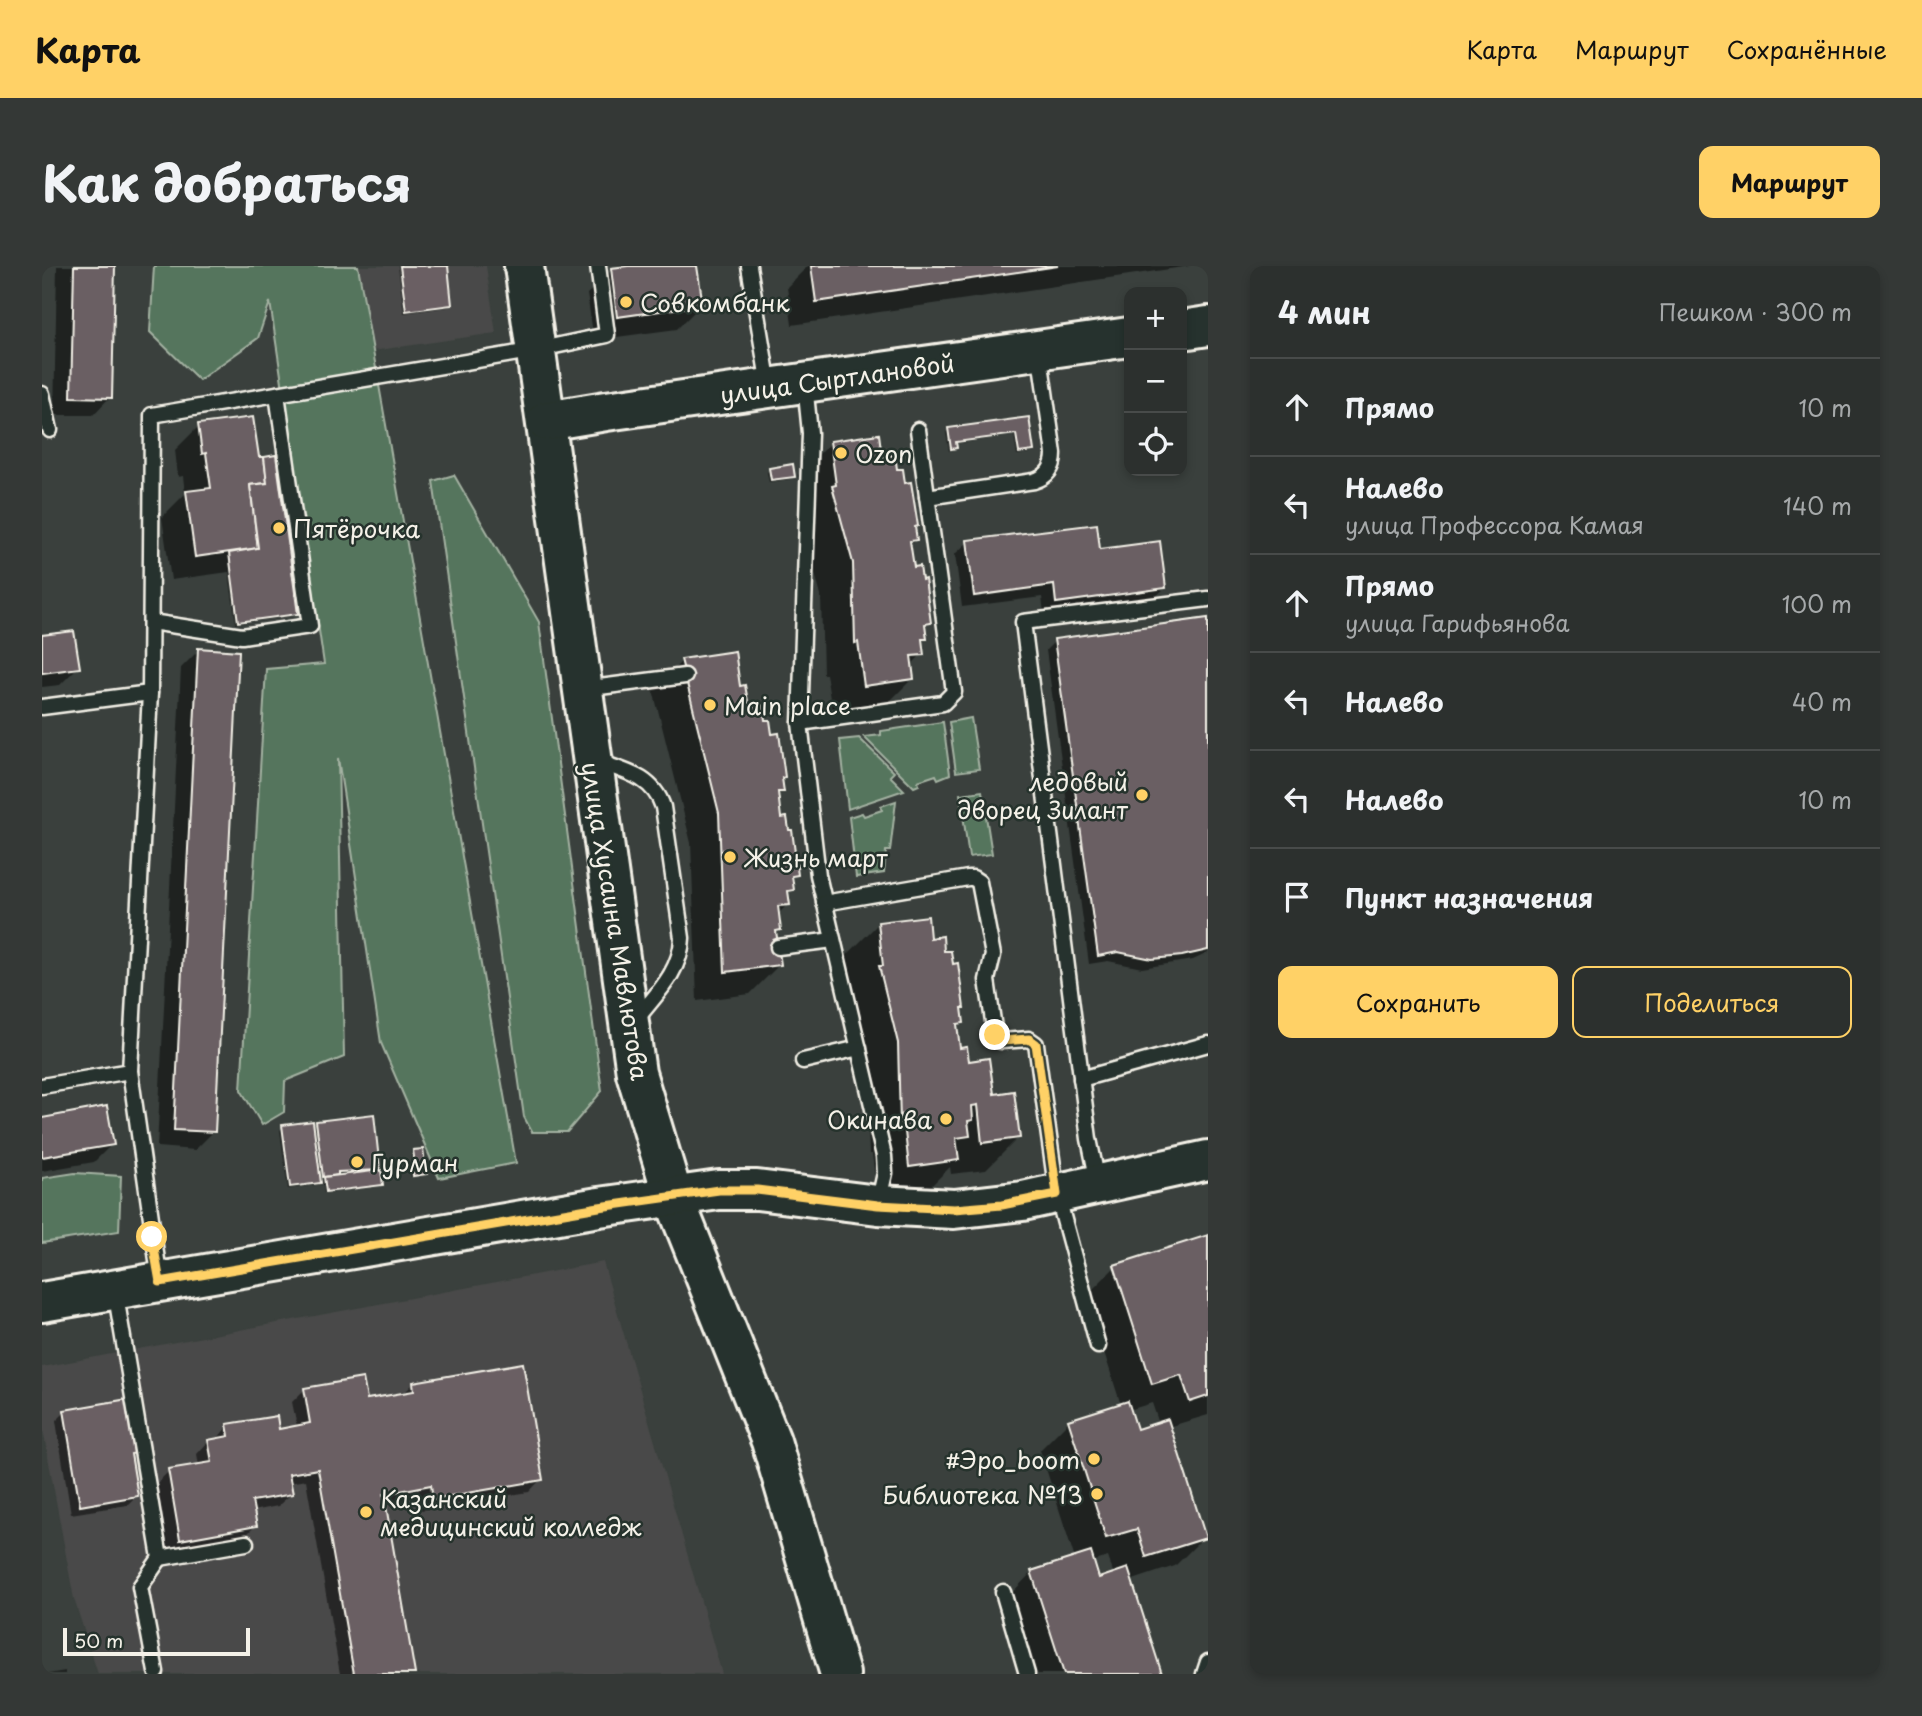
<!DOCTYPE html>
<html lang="ru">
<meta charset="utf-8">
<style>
body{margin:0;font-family:"Playpen Sans",sans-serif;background:#343836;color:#f1f3f6}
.controls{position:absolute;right:21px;top:21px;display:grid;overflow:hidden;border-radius:14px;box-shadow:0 4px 10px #0003}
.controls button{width:63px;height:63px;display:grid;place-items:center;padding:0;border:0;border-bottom:2px solid #484b4a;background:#2c302e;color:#f1f3f6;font:35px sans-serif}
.scale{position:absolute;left:21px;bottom:18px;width:187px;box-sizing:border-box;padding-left:7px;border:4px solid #f4f1e8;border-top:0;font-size:19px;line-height:24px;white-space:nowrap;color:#f4f1e8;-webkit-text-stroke:5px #26332d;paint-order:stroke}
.stop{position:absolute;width:21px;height:21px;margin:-16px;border:5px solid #ffd166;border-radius:50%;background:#fff}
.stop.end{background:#ffd166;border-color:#fff;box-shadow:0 2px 7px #0008}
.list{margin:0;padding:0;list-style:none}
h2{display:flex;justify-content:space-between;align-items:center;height:91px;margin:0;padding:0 28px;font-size:30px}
h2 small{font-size:23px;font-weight:400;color:#a6a9aa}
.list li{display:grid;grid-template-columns:46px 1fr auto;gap:21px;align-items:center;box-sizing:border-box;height:98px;padding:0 28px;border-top:2px solid #484b4a}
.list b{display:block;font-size:26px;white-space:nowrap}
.list p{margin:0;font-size:23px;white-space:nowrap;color:#a6a9aa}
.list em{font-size:23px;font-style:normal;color:#a6a9aa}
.actions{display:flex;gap:14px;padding:21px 28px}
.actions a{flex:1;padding:16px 0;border:2px solid #ffd166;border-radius:14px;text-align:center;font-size:24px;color:#ffd166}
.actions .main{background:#ffd166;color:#111}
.icon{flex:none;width:38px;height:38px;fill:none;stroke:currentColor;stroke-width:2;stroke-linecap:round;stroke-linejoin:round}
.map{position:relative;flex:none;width:1166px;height:1408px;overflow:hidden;border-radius:14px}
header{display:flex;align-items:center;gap:42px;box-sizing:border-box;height:98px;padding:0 35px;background:#ffd166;color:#111}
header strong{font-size:33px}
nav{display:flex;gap:38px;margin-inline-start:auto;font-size:24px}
.intro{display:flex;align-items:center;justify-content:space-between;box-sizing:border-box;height:168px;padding:0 42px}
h1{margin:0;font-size:49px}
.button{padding:18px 32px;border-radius:14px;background:#ffd166;color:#111;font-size:24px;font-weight:700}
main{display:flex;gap:42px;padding:0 42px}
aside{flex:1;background:#2c302e;border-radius:14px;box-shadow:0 4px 10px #0003}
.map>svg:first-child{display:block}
</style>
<header>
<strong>Карта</strong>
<nav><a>Карта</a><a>Маршрут</a><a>Сохранённые</a></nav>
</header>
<div class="intro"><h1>Как добраться</h1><a class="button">Маршрут</a></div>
<main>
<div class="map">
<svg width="1166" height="1408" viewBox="0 0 1166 1408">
<rect width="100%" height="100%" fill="#3a403d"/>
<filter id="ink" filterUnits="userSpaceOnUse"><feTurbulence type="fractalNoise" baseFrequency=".0143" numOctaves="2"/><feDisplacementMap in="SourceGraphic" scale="14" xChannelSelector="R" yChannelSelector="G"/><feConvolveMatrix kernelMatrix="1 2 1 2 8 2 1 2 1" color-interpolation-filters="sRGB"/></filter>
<g filter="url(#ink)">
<g fill="#484948">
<polygon points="316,0 444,0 454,67 330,85"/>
<polygon points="561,996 680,1408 56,1408 32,1333 0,1158 0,1101"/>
</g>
<g fill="#54745d" stroke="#a4b2a2" stroke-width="2">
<polygon points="112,0 316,0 474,897 397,912 339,777 296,492 302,791 243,815 242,846 220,859 199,824 224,403 282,398 228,36 216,72 157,114 108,66"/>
<polygon points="412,209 497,356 560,825 525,866 490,866 482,851 391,215"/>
<polygon points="929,452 937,503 914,506 907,456"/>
<polygon points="901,456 908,508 896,513 894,509 876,515 877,519 872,521 822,471 839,469 839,465"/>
<polygon points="817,472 852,506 848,510 862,524 806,543 798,474"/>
<polygon points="940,525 950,588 927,591 918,528"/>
<polygon points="854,535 848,585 844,585 842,607 814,611 807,551 820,547 822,550 840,544 839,540"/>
<polygon points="33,907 79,910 77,965 0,977 0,912"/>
</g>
<g fill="#0007" fill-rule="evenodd">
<polygon points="15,0 72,0 68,131 51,149 12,149"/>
<polygon points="356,0 404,0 409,39 406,41 362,47"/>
<polygon points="576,0 654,0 659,39 635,63 552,74 545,28 570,4 576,3"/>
<polygon points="766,0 1148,0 750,59 745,21"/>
<polygon points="986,153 990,184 987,187 975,189 972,169 912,178 913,182 907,185 904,166 907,164"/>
<polygon points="157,160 215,193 254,348 252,350 194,358 187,306 129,314 120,251 143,228 141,210 136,211 133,184"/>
<polygon points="788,177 838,193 871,263 873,274 867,280 870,303 887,357 882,362 884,372 879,377 880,388 868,400 870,413 838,445 791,451 784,408 781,408 779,330 759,254 762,250 756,209"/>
<polygon points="728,204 751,210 749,213 727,216 725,206"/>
<polygon points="926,276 1056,285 1123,322 1110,334 1002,348 1000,331 920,341 913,288"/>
<polygon points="1166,354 1166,687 1151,694 1100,702 1066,695 1047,698 1004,384 1013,375"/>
<polygon points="0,371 36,401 18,419 0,421"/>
<polygon points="157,384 171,866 153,884 115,881 139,402"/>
<polygon points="640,395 697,422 705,443 721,456 741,511 738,514 740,525 734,531 737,553 754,608 749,614 750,623 745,629 746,638 735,649 737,663 732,668 737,699 708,728 655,735 649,577 611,424"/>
<polygon points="837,657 887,674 901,687 918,743 920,756 914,762 916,784 950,830 976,872 944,904 909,908 908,901 883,926 836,932 830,888 827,888 824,810 804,690"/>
<polygon points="0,853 70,878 52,896 0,905"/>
<path d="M275 857 337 903 334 906 339 918 337 920 282 927 281 918 246 923 238 864 241 861 270 862ZM298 907 294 911 273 913V910Z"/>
<polygon points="379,885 384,907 369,911 368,905 371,902 369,888"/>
<path d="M1166 971V1149L1126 1161 1162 1271 1133 1300 1088 1315 1118 1408H984L961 1336 989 1307 1033 1293 998 1184 1027 1155 1079 1139 1044 1030 1073 1001ZM1110 1137 1117 1158 1094 1166 1087 1144ZM1066 1291 1072 1309 1056 1314 1050 1296Z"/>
<polygon points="371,1118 499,1213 487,1226 379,1244 377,1231 341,1237 372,1408 298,1408 264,1214 247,1217 249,1228 236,1240 210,1245 213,1260 201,1272 126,1285 115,1217 127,1205 157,1200 155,1188 167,1175 174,1174 186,1160 235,1165 255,1161 250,1136 263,1123 323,1135 360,1129"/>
<polygon points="23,1146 93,1187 88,1192 94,1230 85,1239 29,1248 14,1155"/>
<polygon points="23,1405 23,1408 6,1408"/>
</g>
<g fill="#6a5f63" stroke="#f4f1e8" stroke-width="2">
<polygon points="32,0 73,0 70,132 29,131"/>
<polygon points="358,0 406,0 410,39 364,45"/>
<polygon points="586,0 655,0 661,39 575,51 569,2"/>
<polygon points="769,0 1016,0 774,36"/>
<polygon points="211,151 217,191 222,191 225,217 208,219 216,282 153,291 144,225 169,222 164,187 160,188 156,158"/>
<polygon points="987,151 992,185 977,187 974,168 914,176 915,182 909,183 906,162"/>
<polygon points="837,168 840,191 853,189 855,203 861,203 863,217 869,216 876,260 873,261 875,274 868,275 872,301 878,300 880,314 883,313 889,357 883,358 885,373 880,373 882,389 869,390 872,413 822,420 816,376 813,377 811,297 790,220 794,219 788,175"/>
<polygon points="234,189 256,348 196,356 187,287 216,282 208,219 225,217 222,191"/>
<polygon points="751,198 753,211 729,214 727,202"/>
<polygon points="1055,258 1058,283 1118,275 1124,322 1014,337 1012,319 932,330 925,274"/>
<polygon points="1166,352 1166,684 1140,690 1110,693 1076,686 1056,690 1012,373"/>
<polygon points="32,365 38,402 0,407 0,369"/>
<polygon points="156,382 197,385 173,866 132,864"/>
<polygon points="693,385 698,420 703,419 707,441 721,439 723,454 728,454 730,468 737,467 743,511 740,512 742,526 736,526 739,552 745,551 747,564 750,564 756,609 750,610 752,624 746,625 748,639 736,640 739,664 734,665 739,699 683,706 677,547 639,393"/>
<polygon points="886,650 888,672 901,670 902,685 909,685 911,698 916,697 922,742 920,742 922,757 915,758 918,782 925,781 927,795 947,792 952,828 972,825 978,872 940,877 936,839 930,840 931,854 926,855 928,870 914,872 917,894 867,901 862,857 858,857 856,777 837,700 841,700 836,656"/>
<polygon points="65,840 72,879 0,891 0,852"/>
<polygon points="332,848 338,904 296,906 296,909 281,911 274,855"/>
<polygon points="271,855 279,917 248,921 240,859"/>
<polygon points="381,883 383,898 373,899 371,884"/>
<polygon points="384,899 385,908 371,910 370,901"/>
<polygon points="339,904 341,919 284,926 282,911"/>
<polygon points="1166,969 1166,1130 1148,1136 1139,1109 1110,1118 1072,999"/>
<polygon points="481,1097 501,1214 391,1233 389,1219 342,1228 373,1408 312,1408 276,1203 247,1208 251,1228 210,1235 215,1260 138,1274 126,1203 170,1196 166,1174 187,1170 185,1158 235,1150 237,1163 268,1157 262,1122 321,1112 325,1133 372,1125 371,1116"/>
<polygon points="86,1133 95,1187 89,1188 96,1230 38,1240 22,1144"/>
<polygon points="1086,1135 1095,1163 1126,1153 1164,1272 1104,1291 1095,1263 1064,1272 1026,1154"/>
<polygon points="1049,1286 1057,1312 1086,1302 1120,1408 1022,1408 989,1305"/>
</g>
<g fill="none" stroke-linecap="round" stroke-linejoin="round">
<defs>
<g id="lane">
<polyline points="707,0 727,120"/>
<polyline points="763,118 768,167 758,457 776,609 842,890 843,907 836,938"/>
<polyline points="0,128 8,164"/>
<path d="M885 231 992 215C1005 211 1012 202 1012 188L997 84"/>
<polyline points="109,356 200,370 268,360 235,128"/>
<polyline points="542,423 643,410"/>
<polyline points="0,441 108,427"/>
<polyline points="758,457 901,437 912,426 876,164"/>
<path d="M554 495C582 505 611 510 621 541L640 672C639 706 613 729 593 755"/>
<polyline points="782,637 926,612 931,612 937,616 951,689 945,714 953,769 959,775 987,773 994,778 1015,928 1056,1080"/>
<polyline points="736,681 791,674"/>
<polyline points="761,795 817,782"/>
<polyline points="88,805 118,1015"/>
<polyline points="1039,813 1166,778"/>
<polyline points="0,820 88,805 108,427 110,149 494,84 565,69 556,0"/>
<polyline points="1056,916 1047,873 981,356 1166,333"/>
<polyline points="73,1024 118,1292 98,1321 114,1406"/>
<polyline points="118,1292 204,1277"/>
<polyline points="961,1326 985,1408"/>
<polyline points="1162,1408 1166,1396"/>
</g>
<g id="secondary">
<polyline points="482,0 594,807 631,930 729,1175 798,1408"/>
<polyline points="1140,64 1166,60"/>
<polyline points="504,155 564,145 1087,71"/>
<polyline points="0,1036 557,941 677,924 715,924 836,939 912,943 981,935 1166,894"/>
</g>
</defs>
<use href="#lane" stroke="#f4f1e8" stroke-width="19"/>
<use href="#secondary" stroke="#f4f1e8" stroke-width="44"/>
<use href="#lane" stroke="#26332d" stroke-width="14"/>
<use href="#secondary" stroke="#26332d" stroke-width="38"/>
</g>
</g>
<g fill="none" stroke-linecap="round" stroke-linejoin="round" filter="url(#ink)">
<polyline stroke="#ffd166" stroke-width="9" points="110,971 118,1016 557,941 677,924 715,924 836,939 912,943 960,939 1015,928 994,778 987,773 959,775 953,769"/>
</g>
<g fill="#ffd166" stroke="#26332d" stroke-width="2.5">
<circle cx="584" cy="36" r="7"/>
<circle cx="799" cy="187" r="7"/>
<circle cx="237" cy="262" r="7"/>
<circle cx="668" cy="439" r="7"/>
<circle cx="1100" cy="529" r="7"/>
<circle cx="688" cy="591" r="7"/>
<circle cx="904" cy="853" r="7"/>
<circle cx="315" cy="896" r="7"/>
<circle cx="1052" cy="1193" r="7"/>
<circle cx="1055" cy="1228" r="7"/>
<circle cx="324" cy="1246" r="7"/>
</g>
<g text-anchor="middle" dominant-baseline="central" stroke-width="5" stroke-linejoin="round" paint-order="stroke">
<g font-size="24" fill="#f4f1e8" stroke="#26332d" text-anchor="start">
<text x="598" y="36">Совкомбанк</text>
<text x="813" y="187">Ozon</text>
<text x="251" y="262">Пятёрочка</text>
<text x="682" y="439">Main place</text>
<text x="1086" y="515" text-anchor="end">ледовый<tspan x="1086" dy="28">дворец Зилант</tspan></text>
<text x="702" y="591">Жизнь март</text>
<text x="890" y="853" text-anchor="end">Окинава</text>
<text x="329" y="896">Гурман</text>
<text x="1038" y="1193" text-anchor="end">#Эро_boom</text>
<text x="1041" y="1228" text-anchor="end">Библиотека №13</text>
<text x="338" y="1232">Казанский<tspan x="338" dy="28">медицинский колледж</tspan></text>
</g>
<g font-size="24" fill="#f4f1e8" stroke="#26332d">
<text transform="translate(795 112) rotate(-8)">улица Сыртлановой</text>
<text transform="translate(574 655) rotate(81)">улица Хусаина Мавлютова</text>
</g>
</g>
</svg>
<div class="controls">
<button>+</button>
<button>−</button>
<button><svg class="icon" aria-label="locate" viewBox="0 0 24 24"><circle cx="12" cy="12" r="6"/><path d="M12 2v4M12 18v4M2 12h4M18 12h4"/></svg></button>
</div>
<div class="scale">50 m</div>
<div class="stop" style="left:110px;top:971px"></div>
<div class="stop end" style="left:953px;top:769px"></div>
</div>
<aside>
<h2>4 мин<small>Пешком · 300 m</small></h2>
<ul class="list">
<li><svg class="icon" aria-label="ahead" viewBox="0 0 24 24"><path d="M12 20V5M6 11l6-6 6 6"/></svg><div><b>Прямо</b></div><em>10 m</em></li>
<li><svg class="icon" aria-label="left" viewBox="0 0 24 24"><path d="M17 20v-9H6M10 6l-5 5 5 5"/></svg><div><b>Налево</b><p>улица Профессора Камая</p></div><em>140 m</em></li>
<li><svg class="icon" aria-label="ahead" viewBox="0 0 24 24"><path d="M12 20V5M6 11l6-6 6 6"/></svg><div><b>Прямо</b><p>улица Гарифьянова</p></div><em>100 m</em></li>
<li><svg class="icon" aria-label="left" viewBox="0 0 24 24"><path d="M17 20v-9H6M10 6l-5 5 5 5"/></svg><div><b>Налево</b></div><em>40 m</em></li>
<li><svg class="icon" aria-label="left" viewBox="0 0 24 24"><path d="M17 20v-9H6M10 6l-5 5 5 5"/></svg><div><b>Налево</b></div><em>10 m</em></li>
<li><svg class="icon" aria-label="arrive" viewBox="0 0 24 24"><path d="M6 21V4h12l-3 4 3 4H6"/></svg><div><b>Пункт назначения</b></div></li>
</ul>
<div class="actions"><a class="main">Сохранить</a><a>Поделиться</a></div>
</aside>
</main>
